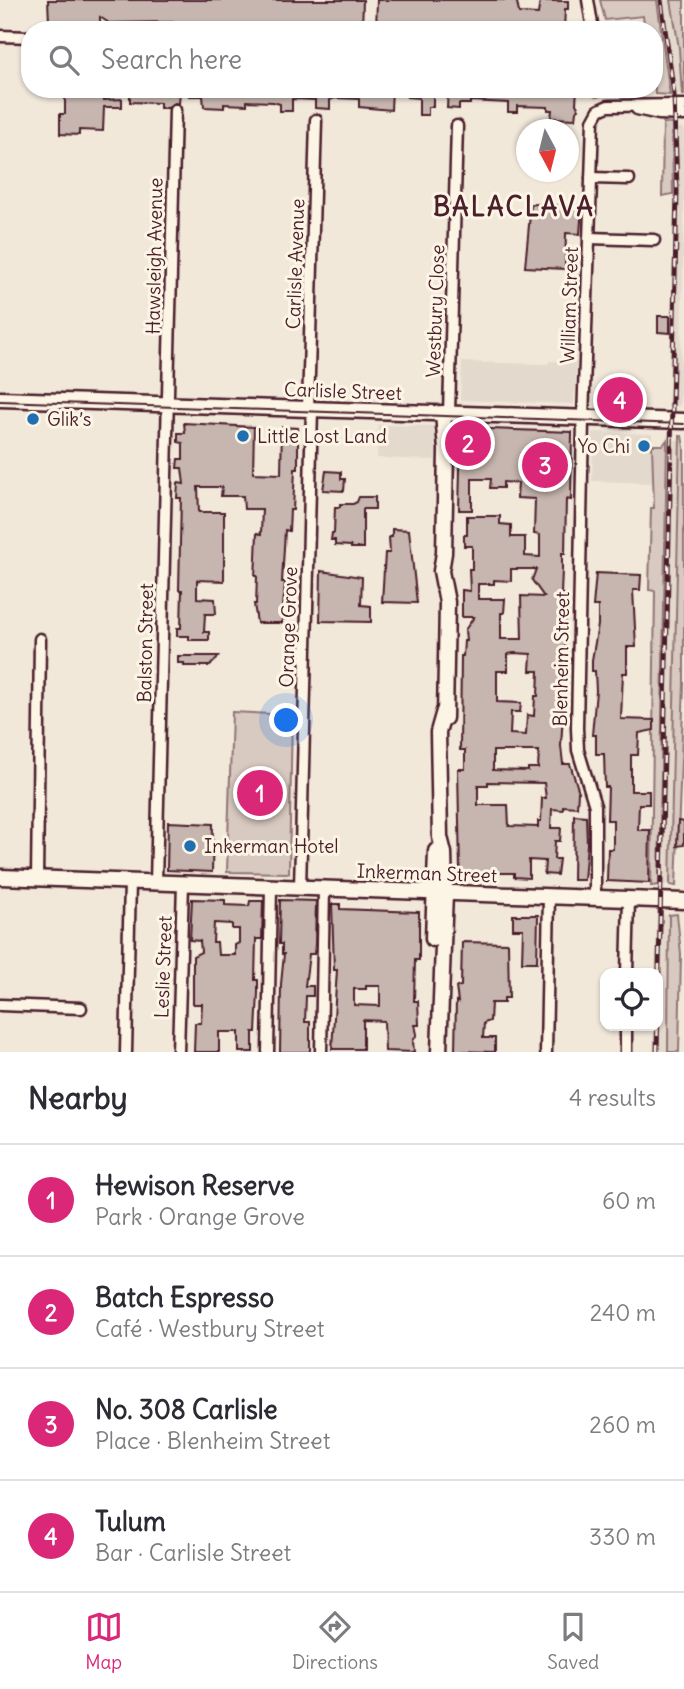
<!DOCTYPE html>
<meta charset="utf-8">
<style>
body{margin:0;font-family:Delius,sans-serif;background:#f7f7f7;color:#2b2b33}
.controls{position:absolute;right:21px;bottom:21px;display:grid;overflow:hidden;border-radius:14px;box-shadow:0 2px 5px #0004}
.controls button{width:63px;height:63px;display:grid;place-items:center;padding:0;border:0;border-bottom:2px solid #e1e1e2;background:#fff;color:#2b2b33;font:35px sans-serif}
.compass{position:absolute;left:516px;top:119px;width:63px;height:63px;border-radius:50%;background:#fff;box-shadow:0 2px 5px #0004;rotate:173deg}
.you{position:absolute;left:287px;top:721px;width:24px;height:24px;margin:-18px;border:5px solid #fff;border-radius:50%;background:#1a73e8;box-shadow:0 0 0 10px #1a73e833}
.badge{display:grid;place-items:center;width:46px;height:46px;border-radius:50%;background:#db2777;color:#fff;font-size:23px;font-weight:700}
.pin{position:absolute;translate:-50% -50%;border:4px solid #fff;box-shadow:0 2px 7px #0006}
.list{margin:0;padding:0;list-style:none}
h2{display:flex;justify-content:space-between;align-items:center;height:91px;margin:0;padding:0 28px;font-size:30px}
h2 small{font-size:23px;font-weight:400;color:#7c7c81}
.list li{display:grid;grid-template-columns:46px 1fr auto;gap:21px;align-items:center;box-sizing:border-box;height:112px;padding:0 28px;border-top:2px solid #e1e1e2}
.list b{display:block;font-size:26px;white-space:nowrap}
.list p{margin:0;font-size:23px;white-space:nowrap;color:#7c7c81}
.list em{font-size:23px;font-style:normal;color:#7c7c81}
.icon{flex:none;width:38px;height:38px;fill:none;stroke:currentColor;stroke-width:2;stroke-linecap:round;stroke-linejoin:round}
.map{position:relative;flex:none;width:684px;height:1052px;overflow:hidden}
.search{position:absolute;background:#fff;box-shadow:0 2px 5px #0004;left:21px;right:21px;top:21px;height:77px;display:flex;align-items:center;gap:18px;box-sizing:border-box;padding:0 24px;border-radius:28px;color:#7c7c81;font-size:26px}
.sheet{height:539px;background:#fff}
nav{display:flex;justify-content:space-around;align-items:center;box-sizing:border-box;height:98px;border-top:2px solid #e1e1e2;background:#fff;font-size:19px;color:#7c7c81}
nav a{display:grid;justify-items:center;gap:4px}
nav .on{color:#db2777}
.map>svg:first-child{display:block}
</style>
<div class="map">
<svg width="684" height="1052" viewBox="0 0 684 1052">
<rect width="100%" height="100%" fill="#f1e8da"/>
<filter id="ink" filterUnits="userSpaceOnUse"><feTurbulence type="fractalNoise" baseFrequency=".0143" numOctaves="2"/><feDisplacementMap in="SourceGraphic" scale="14" xChannelSelector="R" yChannelSelector="G"/><feConvolveMatrix kernelMatrix="1 2 1 2 8 2 1 2 1" color-interpolation-filters="sRGB"/></filter>
<g filter="url(#ink)">
<g fill="#e4d9cd">
<polygon points="657,0 671,0 679,48 682,95 670,95"/>
<polygon points="672,128 684,128 684,222 680,406 668,407 675,194 673,194"/>
<polygon points="549,361 577,362 574,404 460,400 462,362 548,364"/>
<polygon points="378,425 436,426 435,460 377,458"/>
<polygon points="593,432 652,434 652,483 592,481"/>
<polygon points="667,440 680,440 680,444 670,885 659,885"/>
<polygon points="657,915 669,915 670,956 668,1052 653,1052 653,1026 658,1026 658,973 655,973"/>
</g>
<g fill="#d8cac0" stroke="#917476" stroke-width="2">
<polygon points="600,0 657,0 670,95 655,94 654,30 645,30 643,16 605,20"/>
<polygon points="671,0 684,0 684,95 682,95 679,48"/>
<polygon points="663,123 672,124 673,194 662,196"/>
<polygon points="680,436 682,436 684,447 684,684 676,886 670,885"/>
<polygon points="667,440 659,885 651,886 655,591 649,590 651,508 654,508 652,445 663,445"/>
<polygon points="232,712 292,715 289,873 227,872"/>
<polygon points="677,914 681,954 679,1052 668,1052 669,915"/>
</g>
<g fill="#c7b6af" stroke="#4a1f2b" stroke-width="2" fill-rule="evenodd">
<polygon points="48,0 363,0 362,30 350,30 350,23 321,21 312,23 311,28 304,29 257,24 257,27 241,26 241,29 173,25 173,22 109,23 100,17 100,25 62,23 49,22"/>
<polygon points="377,0 511,0 517,2 519,13 538,14 540,1 568,1 568,9 565,9 564,30 425,30 425,26 389,25 388,30 376,30"/>
<polygon points="65,89 104,89 104,100 122,99 122,107 104,107 103,131 79,130 79,135 60,134 60,114 65,114"/>
<polygon points="130,89 180,89 179,104 175,103 168,108 160,108 160,103 130,102"/>
<polygon points="189,89 392,89 391,110 359,107 359,99 335,98 330,100 330,109 315,108 315,100 292,99 292,111 280,111 280,104 273,102 247,101 247,105 224,104 224,108 204,107 203,96 189,96"/>
<polygon points="408,89 433,89 433,107 428,107 428,115 419,115 419,98 407,97"/>
<polygon points="448,89 577,89 576,104 579,109 576,111 575,119 551,118 552,110 548,110 548,107 517,106 517,112 508,112 508,103 470,101 470,104 459,104 459,109 447,108"/>
<polygon points="531,204 582,206 580,234 566,233 565,269 525,267"/>
<polygon points="658,316 670,316 670,333 658,332"/>
<polygon points="184,423 254,427 253,473 281,474 282,427 298,428 298,469 295,469 293,510 290,510 289,531 285,530 282,582 285,582 283,609 286,609 285,619 282,619 282,623 257,623 254,604 256,604 257,576 255,576 256,558 257,533 261,534 262,509 244,509 243,496 221,496 222,487 198,487 199,512 224,512 224,581 197,580 197,598 215,599 216,614 205,614 204,632 209,632 209,640 189,640 189,636 177,636 177,628 181,628 182,590 179,590 181,498 177,498 178,483 184,484 182,468 177,468 178,459 183,459 183,443 178,442 178,433 185,433"/>
<path d="M461 428 572 432 571 500 566 499 565 553H562V570L561 594H566L565 672H561V697L564 698 561 746 563 764H570L579 792H578L577 807 563 806V810L552 809 551 828H561L560 841H555L554 859H559L557 875 544 874 545 861 529 860V878L514 877V873H460L458 769H465V750H460L461 656H463L464 641H466L465 630 474 617H462V590L470 591 469 569H472V546H464V535H467V516H500V524L511 525V537H525V556L540 557V535L534 534 535 499 517 498 518 483 503 482V488H490L491 479H472V510H459ZM511 569H536L532 580 544 597 521 596 522 639H501V613H504L505 599H478V584H494V580L511 581ZM514 653 531 654 530 671H539L538 696H535L534 716 527 715 526 735 510 734 511 712H520L521 703 497 702V671H508V654ZM493 751H539L538 768H528V771L493 770ZM488 782 544 783 546 798H542L541 821H538V827L509 826 508 805H478V785H488Z"/>
<polygon points="326,471 341,472 341,479 345,479 344,491 323,490"/>
<polygon points="359,497 375,497 375,509 363,509 363,548 351,548 351,546 335,545 335,540 331,540 332,533 334,533 335,507 340,507 340,504 353,504 357,502"/>
<polygon points="392,529 409,530 417,603 382,602 385,553 390,553 389,537 392,537"/>
<polygon points="321,571 362,577 361,605 371,606 371,622 320,621"/>
<polygon points="596,573 641,575 640,590 633,590 636,647 627,647 627,673 623,673 621,719 654,720 654,730 639,733 638,755 631,755 631,791 649,791 649,804 639,804 638,830 650,830 649,883 607,881 608,849 613,849 613,820 607,820 608,787 605,787 604,754 596,754 596,735 592,735 596,691 595,671 592,671 592,660 598,625 598,606 593,606"/>
<polygon points="178,656 219,656 210,666 184,666 184,663 178,663"/>
<polygon points="574,815 586,816 587,844 584,880 573,880"/>
<polygon points="678,821 684,822 684,845 677,846"/>
<polygon points="168,822 213,824 212,872 167,870"/>
<path d="M192 899 225 900V905L249 906 250 901H263L262 939H256L255 980H258V993L256 1032H253V1052H239V1032H219V1052H194L195 1023H201L202 1004H193V956L201 952 200 941 190 940ZM214 923 232 924V929H239V943L235 945V955H218L217 942H213Z"/>
<polygon points="280,900 316,901 315,944 314,954 309,954 305,986 313,986 313,996 306,996 305,1022 310,1022 310,1052 280,1052 281,984 284,954 282,954 282,944 279,944"/>
<path d="M332 904H340V909L419 912V960H415L414 1001H418L419 1025H415L417 1034 413 1041 414 1052 385 1051 384 1021 363 1020V1049H332L337 970H334ZM366 986H380V1006L354 1005V989H366Z"/>
<polygon points="513,915 538,915 537,962 522,962 523,929 513,929"/>
<polygon points="462,942 508,943 509,998 504,998 504,1003 491,1003 490,1021 484,1023 483,1038 495,1038 495,1052 455,1051 456,1001 458,1002 456,987 461,986"/>
</g>
<g fill="none" stroke-linecap="round" stroke-linejoin="round">
<defs>
<g id="street">
<polyline points="588,0 593,30"/>
<polyline points="0,36 30,37"/>
<polyline points="597,89 597,90"/>
<polyline points="637,109 659,114 684,115"/>
<polyline points="591,178 629,179"/>
<polyline points="589,238 654,240"/>
<polyline points="308,409 316,120"/>
<polyline points="449,413 457,126"/>
<polyline points="37,879 40,639"/>
<polyline points="156,883 175,110"/>
<polyline points="300,888 312,409"/>
<polyline points="595,898 595,806 578,750 577,728 583,420 593,121 599,110 608,106 684,105"/>
<polyline points="627,973 629,899"/>
<polyline points="0,1005 81,1008"/>
<polyline points="126,1052 130,882"/>
<polyline points="178,1052 183,884"/>
<polyline points="268,1052 271,887"/>
<polyline points="321,1052 324,889"/>
<polyline points="546,1052 549,896"/>
<polyline points="626,1052 626,1026"/>
</g>
<g id="secondary">
<polyline points="0,399 684,421"/>
<polyline points="443,413 446,450 444,553 441,571 447,602 445,718"/>
<polyline points="0,877 684,901"/>
<polyline points="433,939 436,851"/>
<polyline points="439,1052 445,893 444,853 440,837 438,732 444,711"/>
</g>
</defs>
<use href="#street" stroke="#4a1f2b" stroke-width="15"/>
<use href="#secondary" stroke="#4a1f2b" stroke-width="19"/>
<use href="#street" stroke="#fcf5e5" stroke-width="10"/>
<use href="#secondary" stroke="#fcf5e5" stroke-width="14"/>
<polyline stroke="#4a1f2b" stroke-width="2" points="0,401 684,424"/>
<defs>
<polyline id="rail" points="657,1052 677,191 674,95 661,0"/>
</defs>
<use href="#rail" stroke="#4a1f2b" stroke-width="5"/>
<use href="#rail" stroke="#fcf5e5" stroke-width="2.5" stroke-dasharray="8" stroke-linecap="butt"/>
</g>
</g>
<g fill="#1f6fb2" stroke="#fcf5e5" stroke-width="2.5">
<circle cx="33" cy="419" r="7"/>
<circle cx="243" cy="436" r="7"/>
<circle cx="644" cy="446" r="7"/>
<circle cx="190" cy="846" r="7"/>
</g>
<g text-anchor="middle" dominant-baseline="central" stroke-width="6" stroke-linejoin="round" paint-order="stroke">
<g font-size="19" fill="#4a1f2b" stroke="#fcf5e5">
<text transform="translate(154 256) rotate(-89)">Hawsleigh Avenue</text>
<text transform="translate(295 264) rotate(-88)">Carlisle Avenue</text>
<text transform="translate(569 305) rotate(-88)">William Street</text>
<text transform="translate(435 311) rotate(-88)">Westbury Close</text>
<text transform="translate(343 391) rotate(2)">Carlisle Street</text>
<text transform="translate(288 627) rotate(-88)">Orange Grove</text>
<text transform="translate(145 643) rotate(-89)">Balston Street</text>
<text transform="translate(561 659) rotate(-89)">Blenheim Street</text>
<text transform="translate(427 873) rotate(2)">Inkerman Street</text>
<text transform="translate(163 967) rotate(-88)">Leslie Street</text>
</g>
<g font-size="19" fill="#4a1f2b" stroke="#fcf5e5" text-anchor="start">
<text x="47" y="419">Glik’s</text>
<text x="257" y="436">Little Lost Land</text>
<text x="630" y="446" text-anchor="end">Yo Chi</text>
<text x="204" y="846">Inkerman Hotel</text>
</g>
<g font-size="26" font-weight="bold" letter-spacing="2" fill="#4a1f2b" stroke="#fcf5e5">
<text x="514" y="206">BALACLAVA</text>
</g>
</g>
</svg>
<div class="controls">
<button><svg class="icon" aria-label="locate" viewBox="0 0 24 24"><circle cx="12" cy="12" r="6"/><path d="M12 2v4M12 18v4M2 12h4M18 12h4"/></svg></button>
</div>
<svg class="compass" viewBox="-18 -18 36 36"><path d="M0-13l5 13h-10z" fill="#e53935"/><path d="M0 13l5-13h-10z" fill="#7c7c81"/></svg>
<div class="you"></div>
<div class="pin badge" style="left:260px;top:793px">1</div>
<div class="pin badge" style="left:468px;top:443px">2</div>
<div class="pin badge" style="left:545px;top:465px">3</div>
<div class="pin badge" style="left:620px;top:400px">4</div>
<div class="search"><svg class="icon" aria-label="search" viewBox="0 0 24 24"><circle cx="10" cy="10" r="6"/><path d="M15 15l6 6"/></svg>Search here</div>
</div>
<section class="sheet">
<h2>Nearby<small>4 results</small></h2>
<ul class="list">
<li><span class="badge">1</span><div><b>Hewison Reserve</b><p>Park · Orange Grove</p></div><em>60 m</em></li>
<li><span class="badge">2</span><div><b>Batch Espresso</b><p>Café · Westbury Street</p></div><em>240 m</em></li>
<li><span class="badge">3</span><div><b>No. 308 Carlisle</b><p>Place · Blenheim Street</p></div><em>260 m</em></li>
<li><span class="badge">4</span><div><b>Tulum</b><p>Bar · Carlisle Street</p></div><em>330 m</em></li>
</ul>
</section>
<nav>
<a class="on"><svg class="icon" aria-label="map" viewBox="0 0 24 24"><path d="M3 6l6-2 6 2 6-2v14l-6 2-6-2-6 2zM9 4v14M15 6v14"/></svg>Map</a>
<a><svg class="icon" aria-label="directions" viewBox="0 0 24 24"><path d="M12 3l9 9-9 9-9-9zM9 14v-3h6M13 9l2 2-2 2"/></svg>Directions</a>
<a><svg class="icon" aria-label="saved" viewBox="0 0 24 24"><path d="M7 4h10v16l-5-4-5 4z"/></svg>Saved</a>
</nav>
